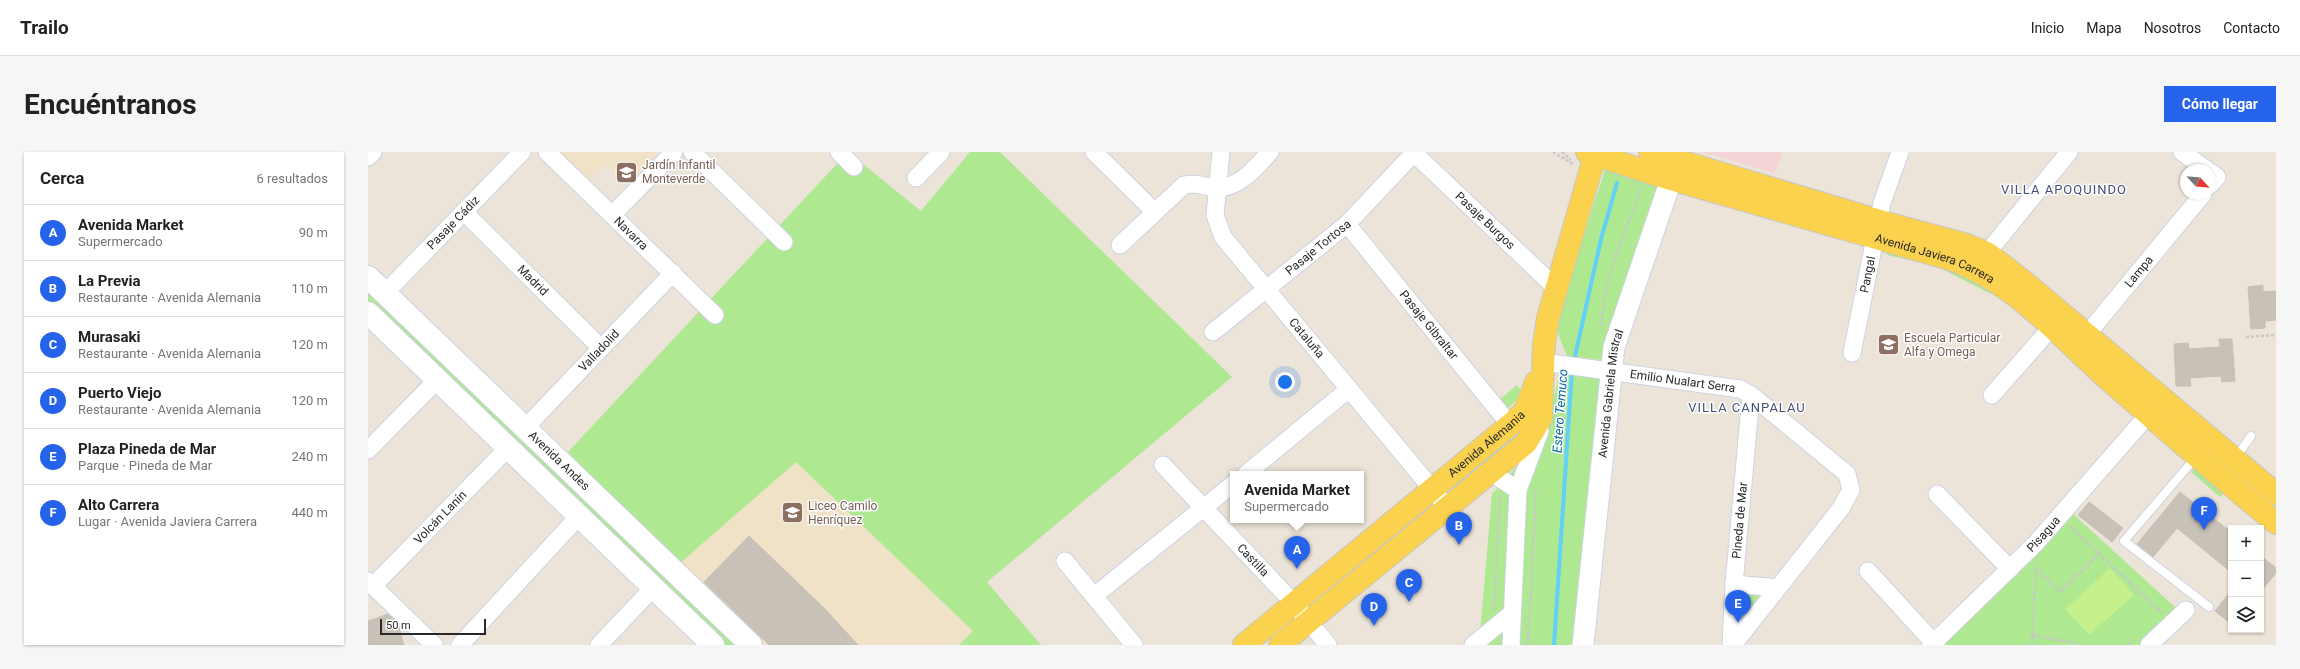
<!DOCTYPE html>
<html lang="es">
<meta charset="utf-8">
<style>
body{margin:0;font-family:Roboto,sans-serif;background:#f6f6f6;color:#222}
.controls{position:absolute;right:12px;bottom:12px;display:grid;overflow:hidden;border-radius:0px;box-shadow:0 1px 3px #0004}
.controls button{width:36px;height:36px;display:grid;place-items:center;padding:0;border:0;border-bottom:1px solid #e0e0e0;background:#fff;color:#222;font:20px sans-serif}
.compass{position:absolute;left:1812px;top:12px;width:36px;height:36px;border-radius:50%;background:#fff;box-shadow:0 1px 3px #0004;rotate:116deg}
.scale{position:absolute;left:12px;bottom:10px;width:106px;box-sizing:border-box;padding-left:4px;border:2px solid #282828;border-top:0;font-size:11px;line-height:14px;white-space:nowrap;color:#282828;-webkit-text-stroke:3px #fff;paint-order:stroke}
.you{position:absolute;left:917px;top:230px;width:14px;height:14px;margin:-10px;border:3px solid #fff;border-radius:50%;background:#1a73e8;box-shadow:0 0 0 6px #1a73e833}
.badge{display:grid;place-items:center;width:26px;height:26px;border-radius:50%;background:#2563eb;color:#fff;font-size:13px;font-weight:700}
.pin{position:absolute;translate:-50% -33px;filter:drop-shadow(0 1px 2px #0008)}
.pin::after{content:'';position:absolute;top:21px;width:14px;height:12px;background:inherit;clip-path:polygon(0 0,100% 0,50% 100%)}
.popup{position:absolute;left:862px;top:319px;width:134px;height:52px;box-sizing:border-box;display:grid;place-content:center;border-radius:0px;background:#fff;filter:drop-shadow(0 1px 3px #0005);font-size:13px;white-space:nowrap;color:#767676}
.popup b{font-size:15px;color:#222}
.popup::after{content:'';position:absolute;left:50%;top:100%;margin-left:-8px;border:8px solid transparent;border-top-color:#fff}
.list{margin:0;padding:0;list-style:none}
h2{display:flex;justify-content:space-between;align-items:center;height:52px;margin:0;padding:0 16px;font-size:17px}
h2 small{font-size:13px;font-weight:400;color:#767676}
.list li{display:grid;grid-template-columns:26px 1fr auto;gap:12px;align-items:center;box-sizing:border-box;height:56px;padding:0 16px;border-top:1px solid #e0e0e0}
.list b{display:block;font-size:15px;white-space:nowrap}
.list p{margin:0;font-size:13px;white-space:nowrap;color:#767676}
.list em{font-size:13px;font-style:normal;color:#767676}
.icon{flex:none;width:22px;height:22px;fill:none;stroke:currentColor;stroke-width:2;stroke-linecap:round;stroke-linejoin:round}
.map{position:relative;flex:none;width:1908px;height:493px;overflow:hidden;border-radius:0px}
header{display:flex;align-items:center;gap:24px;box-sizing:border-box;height:56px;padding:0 20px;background:#fff;border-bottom:1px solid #e0e0e0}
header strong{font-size:19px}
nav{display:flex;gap:22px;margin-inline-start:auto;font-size:14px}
.intro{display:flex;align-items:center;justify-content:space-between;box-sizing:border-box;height:96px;padding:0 24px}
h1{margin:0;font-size:28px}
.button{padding:10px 18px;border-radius:0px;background:#2563eb;color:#fff;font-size:14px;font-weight:700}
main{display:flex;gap:24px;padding:0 24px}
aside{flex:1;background:#fff;border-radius:0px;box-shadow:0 1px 3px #0004}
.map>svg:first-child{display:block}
</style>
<header>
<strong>Trailo</strong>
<nav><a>Inicio</a><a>Mapa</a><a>Nosotros</a><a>Contacto</a></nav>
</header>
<div class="intro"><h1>Encuéntranos</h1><a class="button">Cómo llegar</a></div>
<main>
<aside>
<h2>Cerca<small>6 resultados</small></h2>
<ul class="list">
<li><span class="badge">A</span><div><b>Avenida Market</b><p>Supermercado</p></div><em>90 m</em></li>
<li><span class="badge">B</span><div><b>La Previa</b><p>Restaurante · Avenida Alemania</p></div><em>110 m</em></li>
<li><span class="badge">C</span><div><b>Murasaki</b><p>Restaurante · Avenida Alemania</p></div><em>120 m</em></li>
<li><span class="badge">D</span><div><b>Puerto Viejo</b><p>Restaurante · Avenida Alemania</p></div><em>120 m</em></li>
<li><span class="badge">E</span><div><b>Plaza Pineda de Mar</b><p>Parque · Pineda de Mar</p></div><em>240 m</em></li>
<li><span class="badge">F</span><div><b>Alto Carrera</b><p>Lugar · Avenida Javiera Carrera</p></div><em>440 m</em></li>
</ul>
</aside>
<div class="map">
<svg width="1908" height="493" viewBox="0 0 1908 493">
<rect width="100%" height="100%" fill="#ece4d8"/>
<g fill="#f0e2c6">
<polygon points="191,0 291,0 259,33 237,12 221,28"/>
<polygon points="428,310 605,479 591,493 397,493 311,412"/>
</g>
<polygon fill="#f4d4d6" points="1334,0 1415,0 1407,21"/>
<g fill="#aee890">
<polygon points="480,0 553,59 602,0 632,0 864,225 619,430 673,493 591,493 605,479 428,310 311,412 200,300"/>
<polygon points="1238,14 1291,31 1234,208 1199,204 1190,182 1191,162"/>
<polygon points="1521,97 1574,110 1629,137 1623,142 1568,114 1519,103"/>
<polygon points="0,135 370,493 358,493 0,152"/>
<polygon points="1198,221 1237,226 1207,493 1111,493 1124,342 1176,284 1190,228"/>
<polygon points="1149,233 1155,242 1137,259 1130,249"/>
<polygon points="1160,269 1148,288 1079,346 1072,337"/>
<polygon points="1829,313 1858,339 1852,345 1823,320"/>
<polygon points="1702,359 1810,458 1773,493 1571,493"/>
<polygon points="1370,440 1398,442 1365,482"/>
</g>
<polygon fill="#c5f08b" points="1742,416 1766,443 1721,483 1697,457"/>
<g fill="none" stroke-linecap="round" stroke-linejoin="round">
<g stroke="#62d0f8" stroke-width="4">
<polyline points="1206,209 1233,87 1249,31"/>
<polyline points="1186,493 1204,218"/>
</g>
</g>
<g fill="#c7c1b8" stroke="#c7c0b2">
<polygon points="1895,133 1895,140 1908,139 1908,168 1897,169 1897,176 1883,177 1880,135"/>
<polygon points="1851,187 1864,187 1867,229 1854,230 1853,224 1822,226 1823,234 1808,234 1806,192 1820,191 1821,197 1852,195"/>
<polygon points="1812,340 1863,380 1863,420 1809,376 1785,405 1769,392"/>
<polygon points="1721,350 1755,376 1744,390 1710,363"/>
<polygon points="381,384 456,456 490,493 401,493 336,430"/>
<polygon points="1893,404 1908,416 1908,421 1893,439"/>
<polygon points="1863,439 1863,472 1847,459"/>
<polygon points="20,462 30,472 36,493 0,493 0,469"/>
</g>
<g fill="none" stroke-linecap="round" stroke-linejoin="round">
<defs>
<g id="service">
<polyline points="1828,305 1756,389 1841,455"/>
<polyline points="1867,307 1883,284"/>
</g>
<g id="minor">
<path id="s1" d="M179 0 347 163"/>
<polyline points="324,0 416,90"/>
<polyline points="471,0 486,15"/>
<polyline points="726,0 787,60"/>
<path id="s2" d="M853 0 847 63 855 85 1079 355"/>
<polyline points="1814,0 1839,18"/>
<polyline points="0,5 5,0"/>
<polyline points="1842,20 1849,25 1842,33"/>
<polyline points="548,26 573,0"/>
<path id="s3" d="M96 60 233 196"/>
<polyline points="244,63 306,0"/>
<path id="s4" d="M979 72 1142 273"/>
<path d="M752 93 816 33C832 30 836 35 849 36 872 36 888 15 902 0"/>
<polyline points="1619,101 1701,0"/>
<path id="s5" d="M17 141 154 0"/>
<path id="s6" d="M845 180 979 72 1046 1 1188 136"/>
<path id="s7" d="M1711 192 1835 42"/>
<path id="s8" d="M1484 201 1514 51 1532 0"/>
<path id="s9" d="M1175 210 1372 237 1383 243 1479 322 1483 338 1473 356 1365 493"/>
<polyline points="1624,243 1683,176"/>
<path id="s10" d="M157 276 305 121"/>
<polyline points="0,298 69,228"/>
<path id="s11" d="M795 313 920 445 960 493"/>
<polyline points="1122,320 1150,338"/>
<polyline points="878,322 981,237"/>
<polyline points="1569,342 1642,417"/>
<polyline points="697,409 766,493"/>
<polyline points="1500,419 1566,491"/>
<polyline points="0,429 66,493"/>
<polyline points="1366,432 1410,436"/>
<path id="s12" d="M5 434 140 296"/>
<polyline points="726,444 865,332"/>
<polyline points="92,493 211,364"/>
<polyline points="231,493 285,436"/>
<polyline points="1105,493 1144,461"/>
<polyline points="1143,493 1150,338 1172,279"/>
<path id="s13" d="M1363 493 1366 432 1383 243"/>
<path id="s14" d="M1563 493 1668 391 1780 263"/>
<polyline points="1781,493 1818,458"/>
</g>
<g id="tertiary">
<path id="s15" d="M1215 493 1246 195 1309 10"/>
</g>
<g id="secondary">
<path id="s16" d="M0 125 383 493"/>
<polyline points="0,161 345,493"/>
</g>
<g id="primary">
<path id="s17" d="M1219 0 1292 24 1575 105C1642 125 1691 184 1742 229 1797 277 1852 325 1908 371"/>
<polyline points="1282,0 1522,72 1596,92 1619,101 1654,128 1908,342"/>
<path id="s18" d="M876 493 1142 273 1157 259 1168 230"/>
<polyline points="912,493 1158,291 1173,266 1176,192 1180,166 1227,3"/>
</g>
</defs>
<use href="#service" stroke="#ced2e3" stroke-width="10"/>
<use href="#minor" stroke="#ced2e3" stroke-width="19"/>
<use href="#tertiary" stroke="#ced2e3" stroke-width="23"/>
<use href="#secondary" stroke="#ced2e3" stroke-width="24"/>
<use href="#primary" stroke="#c7c7c7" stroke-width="24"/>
<g stroke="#c7c7c7" stroke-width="2.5" stroke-dasharray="3 2" stroke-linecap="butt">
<polyline points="1185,0 1205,12"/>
<polyline points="1194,0 1203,8"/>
<path d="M1234 173C1234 127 1258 80 1273 37"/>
<polyline points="1878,185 1908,183"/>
<polyline points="1702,374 1794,461"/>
<polyline points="1669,417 1692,440 1732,401"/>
<polyline points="1126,457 1132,344"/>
<polyline points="1664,483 1707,491 1709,493"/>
<polyline points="1160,493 1168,337"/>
<polyline points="1664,493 1668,412"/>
<polyline points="1760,493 1767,486"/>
</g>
<use href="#service" stroke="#fff" stroke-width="8"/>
<use href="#minor" stroke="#fff" stroke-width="17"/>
<use href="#tertiary" stroke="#fff" stroke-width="21"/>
<use href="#secondary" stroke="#fff" stroke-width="22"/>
<use href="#primary" stroke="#fbd24e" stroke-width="22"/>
</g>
<defs>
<symbol id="school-square" viewBox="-11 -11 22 22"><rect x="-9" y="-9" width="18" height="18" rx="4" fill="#8d6e63" stroke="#fff"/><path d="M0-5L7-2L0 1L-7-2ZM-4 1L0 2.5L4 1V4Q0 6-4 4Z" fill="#fff"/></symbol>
</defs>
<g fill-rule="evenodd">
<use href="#school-square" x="246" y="8" width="25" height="25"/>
<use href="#school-square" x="1508" y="180" width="25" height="25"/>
<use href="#school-square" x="412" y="348" width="25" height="25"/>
</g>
<g text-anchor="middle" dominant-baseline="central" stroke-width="3" stroke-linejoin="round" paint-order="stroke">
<g font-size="12" fill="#785e54" stroke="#fff" text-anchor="start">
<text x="274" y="13">Jardín Infantil<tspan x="274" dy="14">Monteverde</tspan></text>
<text x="1536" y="186">Escuela Particular<tspan x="1536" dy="14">Alfa y Omega</tspan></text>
<text x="440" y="354">Liceo Camilo<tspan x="440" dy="14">Henríquez</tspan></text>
</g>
<g font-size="12" fill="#282828" stroke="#fff">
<text stroke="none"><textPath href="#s6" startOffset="368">Pasaje Burgos</textPath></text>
<text stroke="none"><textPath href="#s5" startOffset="98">Pasaje Cádiz</textPath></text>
<text stroke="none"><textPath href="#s1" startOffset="117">Navarra</textPath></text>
<text stroke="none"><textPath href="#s6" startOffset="135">Pasaje Tortosa</textPath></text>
<text stroke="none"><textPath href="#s17" startOffset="364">Avenida Javiera Carrera</textPath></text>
<text stroke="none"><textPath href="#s7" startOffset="94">Lampa</textPath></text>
<text stroke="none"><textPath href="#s8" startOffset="80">Pangal</textPath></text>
<text stroke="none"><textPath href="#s3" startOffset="97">Madrid</textPath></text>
<text stroke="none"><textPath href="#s4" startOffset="130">Pasaje Gibraltar</textPath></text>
<text stroke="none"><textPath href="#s2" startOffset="218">Cataluña</textPath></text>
<text stroke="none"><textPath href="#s10" startOffset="107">Valladolid</textPath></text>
<text stroke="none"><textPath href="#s9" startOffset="141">Emilio Nualart Serra</textPath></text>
<text stroke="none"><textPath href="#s15" startOffset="253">Avenida Gabriela Mistral</textPath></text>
<text stroke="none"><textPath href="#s18" startOffset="315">Avenida Alemania</textPath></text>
<text stroke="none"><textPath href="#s16" startOffset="265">Avenida Andes</textPath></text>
<text stroke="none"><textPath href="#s12" startOffset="96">Volcán Lanín</textPath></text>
<text stroke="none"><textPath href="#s13" startOffset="125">Pineda de Mar</textPath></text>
<text stroke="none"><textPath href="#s14" startOffset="158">Pisagua</textPath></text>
<text stroke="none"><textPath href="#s11" startOffset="131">Castilla</textPath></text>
</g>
<g font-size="13" letter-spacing="1" fill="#464f7c" stroke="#fff">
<text x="1696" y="37">VILLA APOQUINDO</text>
<text x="1379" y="255">VILLA CANPALAU</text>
</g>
<g font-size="13" font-style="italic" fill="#036ba2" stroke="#fff">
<text transform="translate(1192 259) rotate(-86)">Estero Temuco</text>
</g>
</g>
</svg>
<div class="controls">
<button>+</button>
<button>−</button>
<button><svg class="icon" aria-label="layers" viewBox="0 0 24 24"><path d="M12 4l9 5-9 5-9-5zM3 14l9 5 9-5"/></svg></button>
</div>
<svg class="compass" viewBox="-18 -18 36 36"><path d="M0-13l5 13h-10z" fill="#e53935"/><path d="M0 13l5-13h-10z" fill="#767676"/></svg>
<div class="scale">50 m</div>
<div class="you"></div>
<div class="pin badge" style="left:929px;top:417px">A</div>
<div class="popup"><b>Avenida Market</b>Supermercado</div>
<div class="pin badge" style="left:1091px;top:393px">B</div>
<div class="pin badge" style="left:1041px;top:450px">C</div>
<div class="pin badge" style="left:1006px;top:474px">D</div>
<div class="pin badge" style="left:1370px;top:471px">E</div>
<div class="pin badge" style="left:1836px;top:378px">F</div>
</div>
</main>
